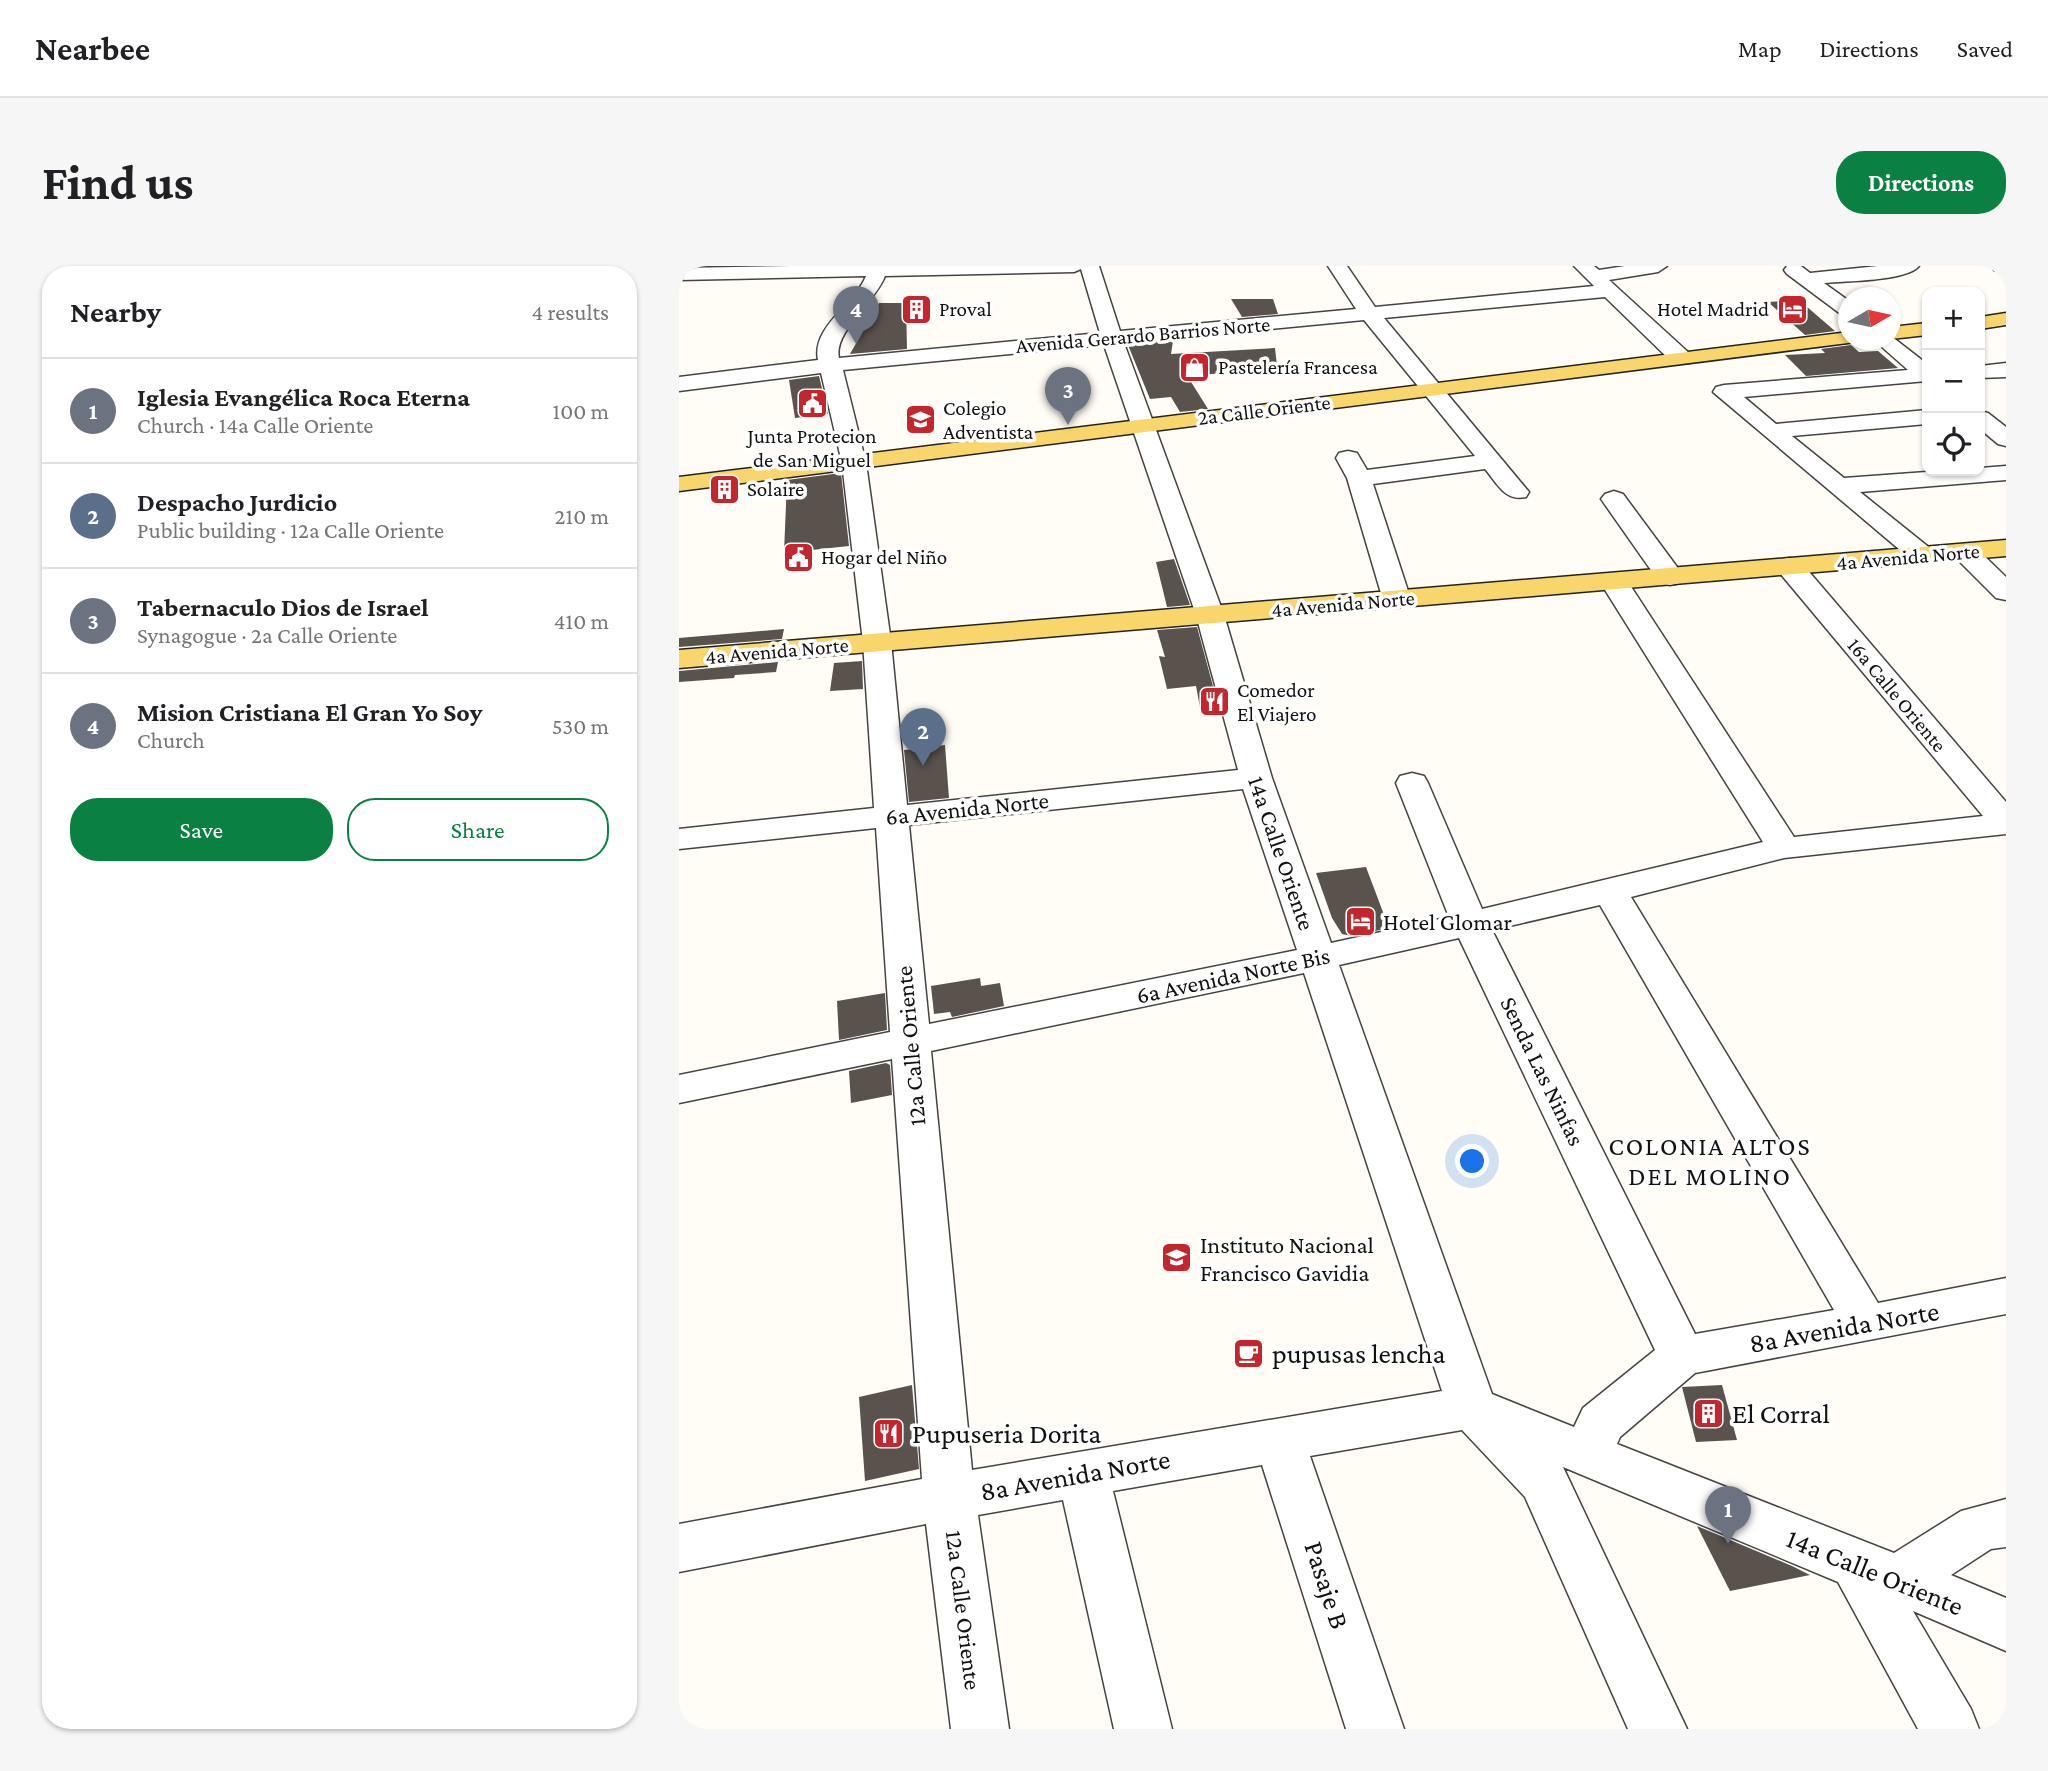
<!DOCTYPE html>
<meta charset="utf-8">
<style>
body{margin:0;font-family:"Crimson Pro",serif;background:#f6f6f6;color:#202124}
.controls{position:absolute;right:21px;top:21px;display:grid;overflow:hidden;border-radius:14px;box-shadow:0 2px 5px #0004}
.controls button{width:63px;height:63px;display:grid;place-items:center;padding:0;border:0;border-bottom:2px solid #e0e0e0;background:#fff;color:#202124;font:35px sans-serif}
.compass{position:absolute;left:1159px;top:21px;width:63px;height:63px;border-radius:50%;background:#fff;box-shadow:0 2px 5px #0004;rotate:81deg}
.you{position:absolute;left:794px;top:896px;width:24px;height:24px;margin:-18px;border:5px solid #fff;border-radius:50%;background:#1a73e8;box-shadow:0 0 0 10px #1a73e833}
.badge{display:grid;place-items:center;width:46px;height:46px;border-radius:50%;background:#0b8043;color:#fff;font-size:23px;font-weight:700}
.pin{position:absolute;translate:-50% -58px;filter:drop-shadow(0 2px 4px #0008)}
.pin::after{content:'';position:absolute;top:37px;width:24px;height:21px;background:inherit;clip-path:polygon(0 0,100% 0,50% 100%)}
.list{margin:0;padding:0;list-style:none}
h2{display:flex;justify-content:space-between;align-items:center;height:91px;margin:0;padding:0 28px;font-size:30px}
h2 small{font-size:23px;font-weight:400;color:#757577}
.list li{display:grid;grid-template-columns:46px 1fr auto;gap:21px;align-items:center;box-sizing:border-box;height:105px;padding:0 28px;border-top:2px solid #e0e0e0}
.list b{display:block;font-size:26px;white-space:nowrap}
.list p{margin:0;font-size:23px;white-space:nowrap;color:#757577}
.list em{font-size:23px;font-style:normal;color:#757577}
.actions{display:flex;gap:14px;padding:21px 28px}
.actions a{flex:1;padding:16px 0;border:2px solid #0b8043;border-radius:28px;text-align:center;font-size:24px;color:#0b8043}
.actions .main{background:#0b8043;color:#fff}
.icon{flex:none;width:38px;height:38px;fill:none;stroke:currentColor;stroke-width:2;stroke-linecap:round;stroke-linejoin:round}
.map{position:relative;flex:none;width:1327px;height:1463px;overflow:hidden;border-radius:28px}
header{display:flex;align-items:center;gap:42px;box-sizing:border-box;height:98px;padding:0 35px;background:#fff;border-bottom:2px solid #e0e0e0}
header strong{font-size:33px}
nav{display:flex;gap:38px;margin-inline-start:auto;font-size:24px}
.intro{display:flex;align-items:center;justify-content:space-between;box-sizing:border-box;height:168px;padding:0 42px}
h1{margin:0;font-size:49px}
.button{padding:18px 32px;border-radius:28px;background:#0b8043;color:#fff;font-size:24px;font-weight:700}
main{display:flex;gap:42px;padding:0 42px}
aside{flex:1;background:#fff;border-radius:28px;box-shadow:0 2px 5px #0004}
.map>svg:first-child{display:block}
</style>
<header>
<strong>Nearbee</strong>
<nav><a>Map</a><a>Directions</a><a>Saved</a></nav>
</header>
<div class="intro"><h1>Find us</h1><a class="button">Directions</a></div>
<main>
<aside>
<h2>Nearby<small>4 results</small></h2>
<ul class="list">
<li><span class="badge" style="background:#6b7280">1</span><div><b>Iglesia Evangélica Roca Eterna</b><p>Church · 14a Calle Oriente</p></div><em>100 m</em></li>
<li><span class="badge" style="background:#5c6f8a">2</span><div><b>Despacho Jurdicio</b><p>Public building · 12a Calle Oriente</p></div><em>210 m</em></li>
<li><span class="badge" style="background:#6b7280">3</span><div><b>Tabernaculo Dios de Israel</b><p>Synagogue · 2a Calle Oriente</p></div><em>410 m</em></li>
<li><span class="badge" style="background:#6b7280">4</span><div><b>Mision Cristiana El Gran Yo Soy</b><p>Church</p></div><em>530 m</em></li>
</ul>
<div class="actions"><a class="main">Save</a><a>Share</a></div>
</aside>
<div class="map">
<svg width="1327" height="1463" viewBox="0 0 1327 1463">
<rect width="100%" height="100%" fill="#fffdf5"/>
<g fill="#5a524d">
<polygon points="552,33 594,33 599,48 563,51"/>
<polygon points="1120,34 1156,65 1126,69 1089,36"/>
<polygon points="200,37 227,37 228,83 171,88"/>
<polygon points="494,75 492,88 596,82 598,100 509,111 529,143 501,146 492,131 471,133 449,79"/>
<polygon points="1172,79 1180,86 1199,85 1219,102 1127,110 1106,89 1146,87 1142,83"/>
<polygon points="140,110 149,148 116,152 110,114"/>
<polygon points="162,207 170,280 105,287 108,214"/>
<polygon points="495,293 511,339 488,341 477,296"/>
<polygon points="518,361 541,446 522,447 517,420 488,423 480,390 486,391 478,364"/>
<polygon points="105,363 103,373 0,381 0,372"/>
<polygon points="183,395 184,423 151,425 155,397"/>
<polygon points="99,396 97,406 56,409 55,412 0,416 0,405"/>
<polygon points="266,479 270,532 230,536 225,484"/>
<polygon points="687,601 710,662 673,670 663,668 653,652 637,607"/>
<polygon points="301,712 302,720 321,717 325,740 273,751 271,746 255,748 252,720"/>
<polygon points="206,727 208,764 160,774 158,735"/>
<polygon points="207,797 211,799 213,829 172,837 170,805"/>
<polygon points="233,1119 240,1203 186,1215 180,1131"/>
<polygon points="1043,1119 1058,1174 1017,1176 1003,1121"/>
<polygon points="1018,1260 1113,1300 1131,1309 1051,1325"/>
</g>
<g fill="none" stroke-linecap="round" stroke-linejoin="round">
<defs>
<g id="minor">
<path d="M113 0H420L441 65 677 43 649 0H668L696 41 915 20 895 0H915L920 4 946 0H988L979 6 930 14 1010 87 1013 92 1010 97H994L926 31 705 52 850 226 847 231C826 236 818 217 806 203L694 218 732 334 728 340 718 342 708 340 704 334 668 212 657 192 660 187 669 185 678 187 688 204 796 190 685 54 445 77 545 349 593 512 652 677 770 651 717 517 721 510 733 507 745 510 749 517 803 643 1084 576 921 316 925 310 935 308 945 310 949 316 1115 571 1304 550 1100 306 1097 300 1100 294 1110 292 1120 294 1327 536V568L1105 592 952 631 1199 1037 1327 1012V1048L1016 1107 941 1171 938 1178 1215 1287 1282 1245 1327 1233V1281L1312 1283 1272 1309 1327 1332V1385L1234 1345 1292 1443 1300 1463H1239L1159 1316 884 1201 1008 1463H949L846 1231 783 1164 631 1190 725 1463H667L583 1199 434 1225 493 1463H435L384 1234 299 1249 330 1463H272L247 1258 0 1306V1258L243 1213 213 793 0 837V809L211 766 197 562 0 583V563L195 542 184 376 163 197 142 107 0 125V111L139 94C132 61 176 38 187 10L0 14V2ZM402 3 421 67 160 92C154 66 197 35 206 10L395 6ZM425 79 517 349 559 504 228 539 212 376 187 197 164 104ZM564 523 618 684 250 758 230 559ZM921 639 1155 1044 1016 1068 813 664ZM780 672 976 1084 904 1142 895 1161 813 1128 660 699ZM625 707 763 1125 293 1204 252 785Z"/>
<path d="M1108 0H1122L1131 7 1199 0H1240C1228 15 1166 15 1145 17L1170 35V51L1163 49 1108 8 1105 4Z"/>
<polygon points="1313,0 1327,0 1327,7 1315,4"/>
<polygon points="1212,70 1248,98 1248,115 1065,131 1097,158 1248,144 1248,158 1113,170 1165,212 1261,205 1301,205 1301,202 1327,200 1327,214 1181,226 1252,283 1256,289 1252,295 1243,297 1234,295 1034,126 1037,121 1045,119 1229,104 1195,74 1212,74"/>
<polygon points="1327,97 1327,111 1301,112 1301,100"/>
<polygon points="1301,145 1309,147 1327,161 1327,180 1319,178 1301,163"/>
<polygon points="935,225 944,228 1001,305 1005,311 1001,317 991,319 981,317 922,233 926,228"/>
<polygon points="1286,278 1295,280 1327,311 1327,334 1317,332 1277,292 1273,286 1277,280"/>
</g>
<g id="major">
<polygon points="1327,47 1327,59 1301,63 1301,51"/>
<polygon points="1248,57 1248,69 1212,73 1212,61"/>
<polygon points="1170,66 1170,74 1179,74 1177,76 0,225 0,211"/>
<polygon points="1327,274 1327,290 0,402 0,384"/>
</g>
</defs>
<use href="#minor" stroke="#444" stroke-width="3"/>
<use href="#major" stroke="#222" stroke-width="3"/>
<use href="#minor" fill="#fff" fill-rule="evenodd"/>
<use href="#major" fill="#f9d66b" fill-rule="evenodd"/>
</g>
<defs>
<symbol id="building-square" viewBox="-11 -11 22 22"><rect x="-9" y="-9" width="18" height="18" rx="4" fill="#c4262e" stroke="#fff"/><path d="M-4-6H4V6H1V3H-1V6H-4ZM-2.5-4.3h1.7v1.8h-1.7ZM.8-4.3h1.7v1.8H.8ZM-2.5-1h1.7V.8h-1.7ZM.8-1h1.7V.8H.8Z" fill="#fff"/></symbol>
<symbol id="hotel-square" viewBox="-11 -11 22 22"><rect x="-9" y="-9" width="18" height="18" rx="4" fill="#c4262e" stroke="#fff"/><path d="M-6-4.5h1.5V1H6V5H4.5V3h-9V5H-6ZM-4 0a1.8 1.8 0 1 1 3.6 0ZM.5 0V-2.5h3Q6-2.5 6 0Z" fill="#fff"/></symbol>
<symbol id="shop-square" viewBox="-11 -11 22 22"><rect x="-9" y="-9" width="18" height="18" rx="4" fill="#c4262e" stroke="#fff"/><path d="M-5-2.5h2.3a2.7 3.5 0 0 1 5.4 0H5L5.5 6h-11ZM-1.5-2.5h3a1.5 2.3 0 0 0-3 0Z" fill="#fff"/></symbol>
<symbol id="civic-square" viewBox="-11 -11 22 22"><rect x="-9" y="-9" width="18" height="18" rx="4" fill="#c4262e" stroke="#fff"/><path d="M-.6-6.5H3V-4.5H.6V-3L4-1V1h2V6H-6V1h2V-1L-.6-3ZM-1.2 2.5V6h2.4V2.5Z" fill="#fff"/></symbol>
<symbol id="university-square" viewBox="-11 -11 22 22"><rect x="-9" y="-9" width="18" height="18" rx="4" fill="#c4262e" stroke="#fff"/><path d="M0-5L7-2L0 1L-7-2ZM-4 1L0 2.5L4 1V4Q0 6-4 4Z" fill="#fff"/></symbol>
<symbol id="restaurant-square" viewBox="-11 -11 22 22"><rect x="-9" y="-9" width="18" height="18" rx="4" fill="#c4262e" stroke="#fff"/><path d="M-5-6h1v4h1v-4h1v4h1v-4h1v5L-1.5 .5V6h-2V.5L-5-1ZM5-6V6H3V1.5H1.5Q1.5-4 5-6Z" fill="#fff"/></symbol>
<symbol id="school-square" viewBox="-11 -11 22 22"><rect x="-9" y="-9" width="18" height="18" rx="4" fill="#c4262e" stroke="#fff"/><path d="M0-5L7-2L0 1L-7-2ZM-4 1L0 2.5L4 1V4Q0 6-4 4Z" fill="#fff"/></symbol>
<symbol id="cafe-square" viewBox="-11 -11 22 22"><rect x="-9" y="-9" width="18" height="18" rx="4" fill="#c4262e" stroke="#fff"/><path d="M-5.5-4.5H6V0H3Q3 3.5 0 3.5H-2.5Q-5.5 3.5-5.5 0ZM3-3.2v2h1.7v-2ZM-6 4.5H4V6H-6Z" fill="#fff"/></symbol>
</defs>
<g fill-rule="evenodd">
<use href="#building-square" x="220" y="26" width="35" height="35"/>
<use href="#hotel-square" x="1096" y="26" width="35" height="35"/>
<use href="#shop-square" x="498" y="84" width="35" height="35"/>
<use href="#civic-square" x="116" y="120" width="35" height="35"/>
<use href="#university-square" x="224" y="136" width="35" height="35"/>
<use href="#building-square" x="28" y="206" width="35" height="35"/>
<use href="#civic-square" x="102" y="274" width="35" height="35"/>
<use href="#restaurant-square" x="518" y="418" width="35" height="35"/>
<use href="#hotel-square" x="664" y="638" width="35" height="35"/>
<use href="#school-square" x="480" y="974" width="35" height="35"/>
<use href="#cafe-square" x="552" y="1070" width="35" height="35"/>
<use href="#building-square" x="1012" y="1130" width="35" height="35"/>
<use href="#restaurant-square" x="192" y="1150" width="35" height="35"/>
</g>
<g text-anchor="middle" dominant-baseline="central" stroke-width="7" stroke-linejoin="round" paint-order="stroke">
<g font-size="21" fill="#111" stroke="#fff" text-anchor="start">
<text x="260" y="43">Proval</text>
<text x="1090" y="43" text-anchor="end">Hotel Madrid</text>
<text x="539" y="101">Pastelería Francesa</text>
<text x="264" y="142">Colegio<tspan x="264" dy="24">Adventista</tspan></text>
<text x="133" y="170" text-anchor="middle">Junta Protecion<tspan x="133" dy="24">de San Miguel</tspan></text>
<text x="68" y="223">Solaire</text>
<text x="142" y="291">Hogar del Niño</text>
<text x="558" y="424">Comedor<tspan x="558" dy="24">El Viajero</tspan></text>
</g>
<g font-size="21" fill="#111" stroke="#fff">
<text transform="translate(464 69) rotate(-5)">Avenida Gerardo Barrios Norte</text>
<text transform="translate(585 144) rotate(-7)">2a Calle Oriente</text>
<text transform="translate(1229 291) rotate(-5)">4a Avenida Norte</text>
<text transform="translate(664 338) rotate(-5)">4a Avenida Norte</text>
<text transform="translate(98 385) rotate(-5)">4a Avenida Norte</text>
<text transform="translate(1218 429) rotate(50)">16a Calle Oriente</text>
</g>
<g font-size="24" fill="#111" stroke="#fff">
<text transform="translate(288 542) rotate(-6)">6a Avenida Norte</text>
<text transform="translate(603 587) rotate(71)">14a Calle Oriente</text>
<text transform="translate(554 709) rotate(-12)">6a Avenida Norte Bis</text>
<text transform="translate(231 780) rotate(-95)">12a Calle Oriente</text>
<text transform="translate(864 805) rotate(64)">Senda Las Ninfas</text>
<text transform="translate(285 1344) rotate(83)">12a Calle Oriente</text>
</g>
<g font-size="24" fill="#111" stroke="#fff" text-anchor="start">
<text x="704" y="655">Hotel Glomar</text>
<text x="521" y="978">Instituto Nacional<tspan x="521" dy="28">Francisco Gavidia</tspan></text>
</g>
<g font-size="26" letter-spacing="2" fill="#111" stroke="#fff">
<text x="1031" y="880">COLONIA ALTOS<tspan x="1031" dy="30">DEL MOLINO</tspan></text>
</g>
<g font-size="28" fill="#111" stroke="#fff">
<text transform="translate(1165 1061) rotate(-10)">8a Avenida Norte</text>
<text transform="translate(396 1209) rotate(-10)">8a Avenida Norte</text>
<text transform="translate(1196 1306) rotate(22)">14a Calle Oriente</text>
<text transform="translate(648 1319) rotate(72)">Pasaje B</text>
</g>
<g font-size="28" fill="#111" stroke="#fff" text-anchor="start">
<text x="593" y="1087">pupusas lencha</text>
<text x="1053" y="1147">El Corral</text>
<text x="233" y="1167">Pupuseria Dorita</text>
</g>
</g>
</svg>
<div class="controls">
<button>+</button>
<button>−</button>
<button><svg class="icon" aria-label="locate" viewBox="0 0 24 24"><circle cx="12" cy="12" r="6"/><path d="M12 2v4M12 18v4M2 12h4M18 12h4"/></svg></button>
</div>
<svg class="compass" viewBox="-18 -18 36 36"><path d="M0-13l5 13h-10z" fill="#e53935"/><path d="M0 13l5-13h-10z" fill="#757577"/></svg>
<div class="you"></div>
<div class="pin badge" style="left:1049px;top:1278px;background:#6b7280">1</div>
<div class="pin badge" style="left:244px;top:500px;background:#5c6f8a">2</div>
<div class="pin badge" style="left:389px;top:159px;background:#6b7280">3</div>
<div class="pin badge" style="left:177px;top:78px;background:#6b7280">4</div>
</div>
</main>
